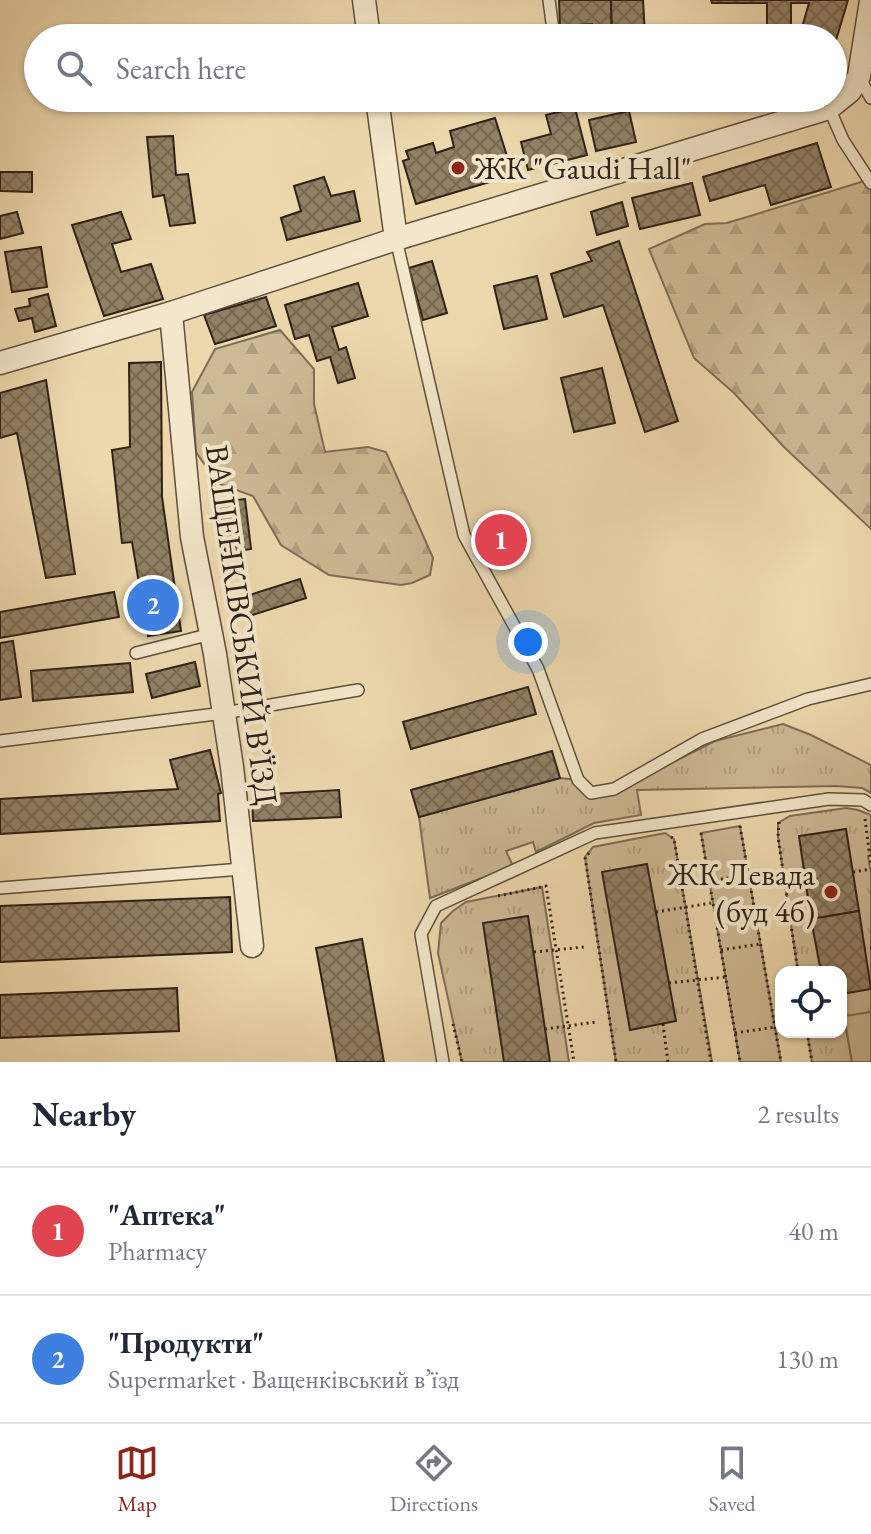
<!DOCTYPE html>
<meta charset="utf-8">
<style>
body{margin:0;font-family:"EB Garamond",serif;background:#f6f6f7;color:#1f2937}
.controls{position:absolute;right:24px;bottom:24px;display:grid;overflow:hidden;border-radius:16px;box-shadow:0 2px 6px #0004}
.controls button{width:72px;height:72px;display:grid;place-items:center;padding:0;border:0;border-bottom:2px solid #e0e1e3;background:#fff;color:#1f2937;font:40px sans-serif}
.you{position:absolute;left:528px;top:642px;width:28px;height:28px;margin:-20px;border:6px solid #fff;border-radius:50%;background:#1a73e8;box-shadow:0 0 0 12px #1a73e833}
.badge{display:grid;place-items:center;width:52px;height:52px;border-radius:50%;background:#8f2418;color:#fff;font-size:26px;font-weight:700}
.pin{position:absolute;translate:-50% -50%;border:4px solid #fff;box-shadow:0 2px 8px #0006}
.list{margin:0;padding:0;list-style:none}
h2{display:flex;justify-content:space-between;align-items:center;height:104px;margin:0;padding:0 32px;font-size:34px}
h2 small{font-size:26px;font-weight:400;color:#747a83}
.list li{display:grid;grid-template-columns:52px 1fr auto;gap:24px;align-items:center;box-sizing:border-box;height:128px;padding:0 32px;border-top:2px solid #e0e1e3}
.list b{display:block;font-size:30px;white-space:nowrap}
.list p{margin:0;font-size:26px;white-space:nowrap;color:#747a83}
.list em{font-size:26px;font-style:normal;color:#747a83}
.icon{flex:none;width:44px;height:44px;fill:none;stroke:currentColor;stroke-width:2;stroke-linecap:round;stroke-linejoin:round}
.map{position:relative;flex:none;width:871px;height:1062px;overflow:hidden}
.search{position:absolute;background:#fff;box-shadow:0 2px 6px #0004;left:24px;right:24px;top:24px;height:88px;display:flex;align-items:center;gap:20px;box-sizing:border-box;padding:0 28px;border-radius:44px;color:#747a83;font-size:30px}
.sheet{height:360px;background:#fff}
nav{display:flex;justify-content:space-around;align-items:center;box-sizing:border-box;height:112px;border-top:2px solid #e0e1e3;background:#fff;font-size:22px;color:#747a83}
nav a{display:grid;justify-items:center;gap:4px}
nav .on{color:#8f2418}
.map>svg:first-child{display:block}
</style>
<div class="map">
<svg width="871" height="1062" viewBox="0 0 871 1062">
<defs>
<pattern id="grass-tufts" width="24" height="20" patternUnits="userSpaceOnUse" patternTransform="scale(2)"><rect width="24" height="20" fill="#cdb994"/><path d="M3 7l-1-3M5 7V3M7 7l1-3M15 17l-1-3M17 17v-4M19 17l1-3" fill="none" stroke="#b09f7f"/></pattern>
<pattern id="forest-firs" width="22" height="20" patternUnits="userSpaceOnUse" patternTransform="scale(2)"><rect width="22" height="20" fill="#cdb994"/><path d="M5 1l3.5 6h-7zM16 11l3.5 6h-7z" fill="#b09f7f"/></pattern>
<pattern id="building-cross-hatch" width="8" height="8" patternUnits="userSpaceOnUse" patternTransform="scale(2)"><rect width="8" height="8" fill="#928065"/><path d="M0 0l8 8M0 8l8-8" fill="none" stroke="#786852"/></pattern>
</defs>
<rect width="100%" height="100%" fill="#edd8ad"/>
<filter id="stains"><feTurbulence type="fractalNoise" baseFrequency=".0025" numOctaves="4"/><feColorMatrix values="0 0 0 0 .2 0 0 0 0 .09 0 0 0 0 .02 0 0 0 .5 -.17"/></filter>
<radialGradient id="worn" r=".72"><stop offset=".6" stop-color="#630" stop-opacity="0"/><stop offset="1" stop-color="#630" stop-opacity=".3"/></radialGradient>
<g fill="url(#grass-tufts)" stroke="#7e6d56" stroke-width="2">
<polygon points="783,724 811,735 871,765 871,793 862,788 836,786 637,790 641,815 594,823 536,852 533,842 506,851 513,866 430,898 419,817 560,778 578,780 592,793 618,790 715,741"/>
<polygon points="846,808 858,810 871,815 871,856 868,856 871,873 871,1012 844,1017 852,1062 812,1062 807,1032 841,1032 841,972 798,972 778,837 778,823 790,816"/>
<polygon points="665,833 674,839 712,1062 616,1062 585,857 593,847"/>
<polygon points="542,887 569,1062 462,1062 438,953 441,923 453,911 466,902"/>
</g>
<g fill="url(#forest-firs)" stroke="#7e6d56" stroke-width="2">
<polygon points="871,179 871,529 784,447 734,393 694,358 649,249 705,224 727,223"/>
<polygon points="280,330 314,369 314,404 325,452 368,447 386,452 433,558 430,575 412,583 401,585 329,575 281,545 253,496 217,483 196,452 192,392 215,349"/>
</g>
<g fill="#cdb994" stroke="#7e6d56" stroke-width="2">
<polygon points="740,826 781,1062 740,1062 701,833"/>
<polygon points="871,1012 871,1062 852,1062 844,1016"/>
</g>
<g fill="url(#building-cross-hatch)" stroke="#302117" stroke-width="2">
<polygon points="559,0 611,0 612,37 593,38 592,24 560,26"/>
<polygon points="611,0 643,0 645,35 612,37"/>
<polygon points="711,0 848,0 833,50 833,38 799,38 809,3 791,3 791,25 767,25 767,3 712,3"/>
<polygon points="504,34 504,38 456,38 456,37"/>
<polygon points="575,108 587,155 528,170 521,142 551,134 546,115"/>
<polygon points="629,111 636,142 596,151 589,120"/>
<polygon points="495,118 513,175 416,204 403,161 409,159 406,151 433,143 436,153 454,147 450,131"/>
<polygon points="173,136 176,175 188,174 195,223 170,226 164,195 153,197 147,137"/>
<polygon points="817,143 831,187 771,205 765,185 710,201 703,177"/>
<polygon points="0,172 32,172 32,192 0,191"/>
<polygon points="324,177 331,196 354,191 360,221 287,240 281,218 301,211 294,186"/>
<polygon points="692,183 700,215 640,229 632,198"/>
<polygon points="622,202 628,226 597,235 591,212"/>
<polygon points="17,212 23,233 0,239 0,216"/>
<polygon points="121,212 131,239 112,244 121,272 151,264 163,299 104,316 72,225"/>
<polygon points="619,241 678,421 645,432 603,305 564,317 551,274 592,261 587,252"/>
<polygon points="41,247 47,287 12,292 5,252"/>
<polygon points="432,261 447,313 423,320 409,268"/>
<polygon points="537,276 547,319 504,329 494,286"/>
<polygon points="358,283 368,316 332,327 339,350 346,347 355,378 338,383 330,357 317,361 309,335 295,339 285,305"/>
<polygon points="48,294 56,326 35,332 32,318 19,321 15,309 30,306 29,299"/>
<polygon points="266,297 276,326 215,344 204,315"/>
<polygon points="161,362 162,497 181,631 148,636 132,542 122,543 112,450 130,447 129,363"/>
<polygon points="602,368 615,423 574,432 561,378"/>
<polygon points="46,380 75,574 46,578 17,433 0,438 0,393"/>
<polygon points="245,499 251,549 225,553 219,502"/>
<polygon points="300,579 306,598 246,617 240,598"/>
<polygon points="114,592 119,617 0,638 0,612"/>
<polygon points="13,641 21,697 0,700 0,643"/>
<polygon points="195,662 200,686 152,698 146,674"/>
<polygon points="130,663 133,692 33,701 31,671"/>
<polygon points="528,687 536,714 411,749 403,722"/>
<polygon points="210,750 221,793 218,794 220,821 0,834 0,799 178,789 170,760"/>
<polygon points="552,751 560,778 419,817 411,790"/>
<polygon points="339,790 341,817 253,821 252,795"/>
<polygon points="846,829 859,911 811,919 799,836"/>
<polygon points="647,864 676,1021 630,1030 602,872"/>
<polygon points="230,897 232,952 0,962 0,906"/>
<polygon points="859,911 871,989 841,994 841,972 821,972 811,919"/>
<polygon points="528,916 550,1062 504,1062 483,923"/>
<polygon points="362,939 384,1062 337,1062 316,948"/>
<polygon points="177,988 179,1031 0,1038 0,995"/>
</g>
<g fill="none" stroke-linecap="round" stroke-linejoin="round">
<defs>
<g id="lane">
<polyline points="549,0 554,38"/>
<polyline points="859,77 871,98"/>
<polyline points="829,108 843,140 871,183"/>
<polyline points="396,239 464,535 538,669 578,780 591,793 614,789 702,739 808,699 871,684"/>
<polyline points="136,653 211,634"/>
<polyline points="0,741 224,713 358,690"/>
<polyline points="0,888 242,869"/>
<polyline points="443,1062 421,934 436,906 595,833 829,799 863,800 871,805"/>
</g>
<g id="street">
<polyline points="364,0 369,38"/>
<polyline points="377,98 396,239"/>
<polyline points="171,313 192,537 215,654 232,767 252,946"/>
<polyline points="0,363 171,313 396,239 829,108 850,91 859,76 871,1"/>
</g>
</defs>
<use href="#lane" stroke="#5f4f3c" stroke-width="14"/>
<use href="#street" stroke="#5f4f3c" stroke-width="25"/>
<g stroke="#302117" stroke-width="3" stroke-dasharray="2 4" stroke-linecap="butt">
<polyline points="865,819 871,865"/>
<polyline points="779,822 778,837 798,972"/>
<polyline points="740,826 781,1062"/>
<polyline points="701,833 740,1062"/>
<polyline points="671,837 674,839 711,1062"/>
<polyline points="589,853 585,857 616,1062"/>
<polyline points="853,872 871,869"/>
<polyline points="709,881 748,875"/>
<polyline points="498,896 546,886 574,1062"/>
<polyline points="656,912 711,903"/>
<polyline points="864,949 871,948"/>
<polyline points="721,950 760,944"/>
<polyline points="534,952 584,947"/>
<polyline points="669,983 725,977"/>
<polyline points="453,1024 462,1062"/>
<polyline points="663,1024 668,1062"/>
<polyline points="545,1029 596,1022"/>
<polyline points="807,1032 812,1062"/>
<polyline points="735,1033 775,1027"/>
</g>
<use href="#lane" stroke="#f3e6ca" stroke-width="11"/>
<use href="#street" stroke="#f3e6ca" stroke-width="22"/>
</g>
<g fill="#8f2418" stroke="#f3e6ca" stroke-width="3">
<circle cx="458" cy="168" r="8"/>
<circle cx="831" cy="892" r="8"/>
</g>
<g text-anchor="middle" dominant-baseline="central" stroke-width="8" stroke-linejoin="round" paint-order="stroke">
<g font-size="32" fill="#302117" stroke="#f3e6ca" text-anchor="start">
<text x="474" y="168">ЖК "Gaudi Hall"</text>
<text x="815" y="874" text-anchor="end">ЖК Левада<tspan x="815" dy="37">(буд 4б)</tspan></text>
</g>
<g font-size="32" fill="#302117" stroke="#f3e6ca">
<text transform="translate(242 625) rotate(82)">ВАЩЕНКІВСЬКИЙ В’ЇЗД</text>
</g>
</g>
<rect width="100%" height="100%" filter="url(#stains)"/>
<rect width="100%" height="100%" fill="url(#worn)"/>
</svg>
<div class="controls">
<button><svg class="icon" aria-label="locate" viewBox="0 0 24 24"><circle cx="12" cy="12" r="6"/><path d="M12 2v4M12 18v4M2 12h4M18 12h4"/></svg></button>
</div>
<div class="you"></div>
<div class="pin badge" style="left:501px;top:540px;background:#e0444e">1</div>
<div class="pin badge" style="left:153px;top:605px;background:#3f7fe0">2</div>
<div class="search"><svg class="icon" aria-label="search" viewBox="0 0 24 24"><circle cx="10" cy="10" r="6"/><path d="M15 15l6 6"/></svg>Search here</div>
</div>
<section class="sheet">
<h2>Nearby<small>2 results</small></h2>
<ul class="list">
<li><span class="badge" style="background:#e0444e">1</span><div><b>&quot;Аптека&quot;</b><p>Pharmacy</p></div><em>40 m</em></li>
<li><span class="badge" style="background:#3f7fe0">2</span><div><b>&quot;Продукти&quot;</b><p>Supermarket · Ващенківський в’їзд</p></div><em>130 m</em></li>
</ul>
</section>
<nav>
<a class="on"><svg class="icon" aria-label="map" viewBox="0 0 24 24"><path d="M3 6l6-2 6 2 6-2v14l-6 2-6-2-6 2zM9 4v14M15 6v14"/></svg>Map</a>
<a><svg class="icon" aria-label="directions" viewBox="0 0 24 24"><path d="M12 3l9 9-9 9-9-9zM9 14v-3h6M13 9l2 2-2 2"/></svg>Directions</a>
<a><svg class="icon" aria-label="saved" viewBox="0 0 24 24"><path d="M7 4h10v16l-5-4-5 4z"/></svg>Saved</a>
</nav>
